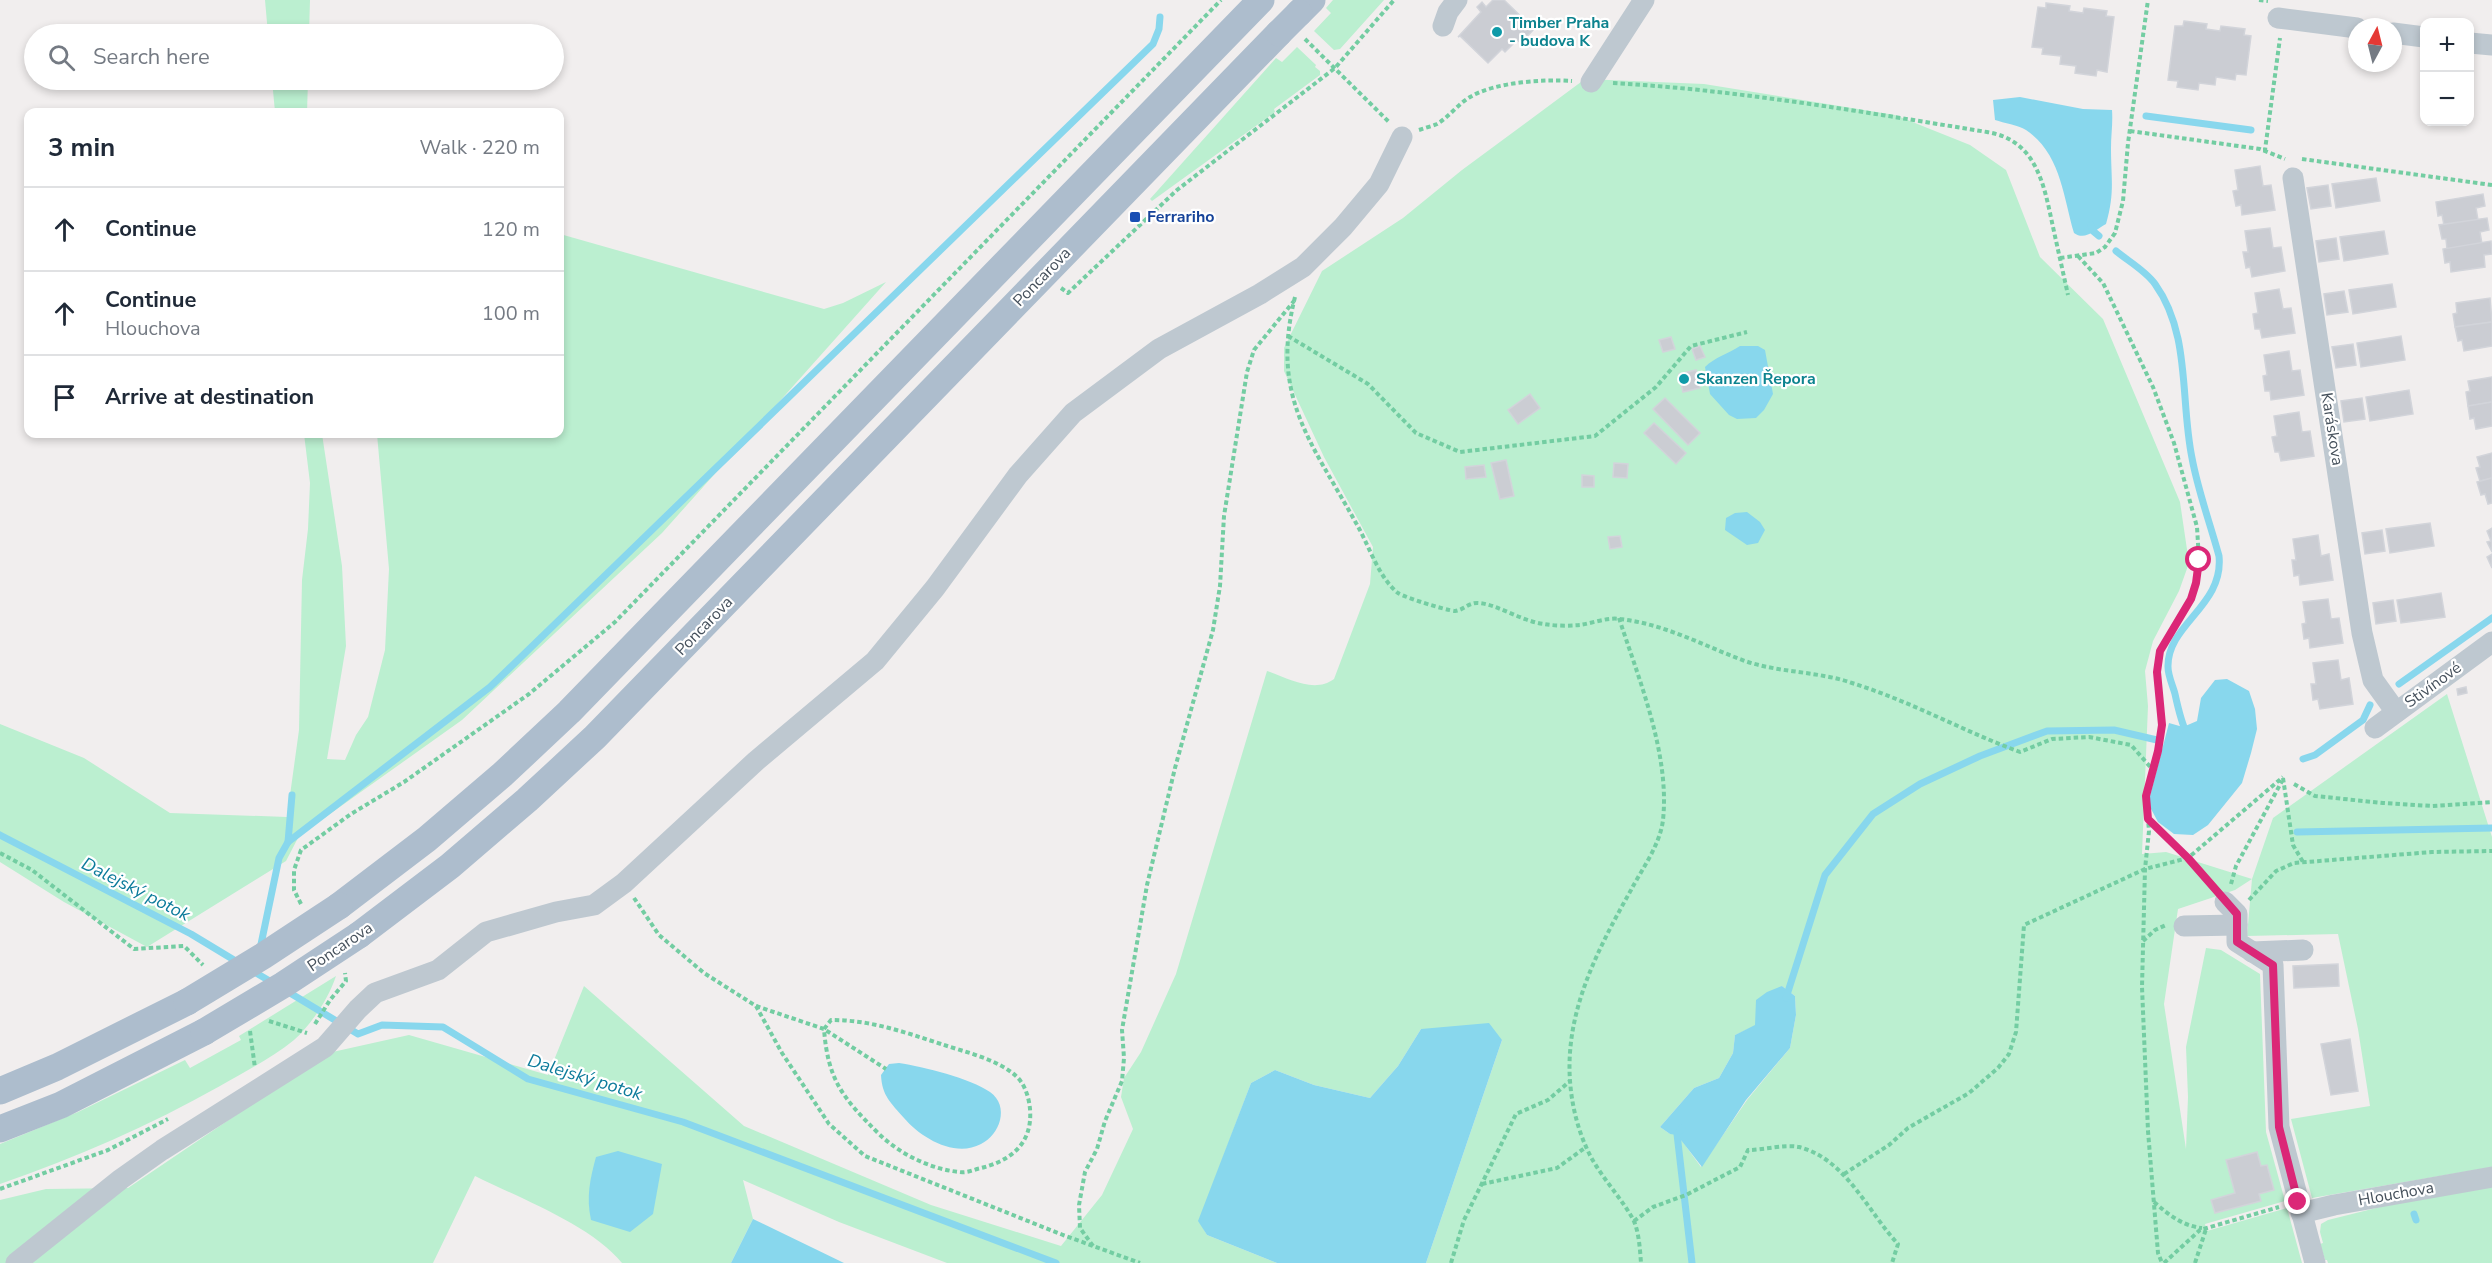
<!DOCTYPE html>
<meta charset="utf-8">
<style>
body{margin:0;font-family:"Nunito Sans",sans-serif;background:#f6f6f7;color:#1f2937}
.controls{position:absolute;right:18px;top:18px;display:grid;overflow:hidden;border-radius:12px;box-shadow:0 3px 9px #0003}
.controls button{width:54px;height:54px;display:grid;place-items:center;padding:0;border:0;border-bottom:2px solid #e0e1e3;background:#fff;color:#1f2937;font:30px sans-serif}
.compass{position:absolute;left:2348px;top:18px;width:54px;height:54px;border-radius:50%;background:#fff;box-shadow:0 3px 9px #0003;rotate:7deg}
.stop{position:absolute;width:18px;height:18px;margin:-14px;border:4px solid #db2777;border-radius:50%;background:#fff}
.stop.end{background:#db2777;border-color:#fff;box-shadow:0 2px 6px #0008}
.list{margin:0;padding:0;list-style:none}
h2{display:flex;justify-content:space-between;align-items:center;height:78px;margin:0;padding:0 24px;font-size:26px}
h2 small{font-size:20px;font-weight:400;color:#747a83}
.list li{display:grid;grid-template-columns:39px 1fr auto;gap:18px;align-items:center;box-sizing:border-box;height:84px;padding:0 24px;border-top:2px solid #e0e1e3}
.list b{display:block;font-size:22px;white-space:nowrap}
.list p{margin:0;font-size:20px;white-space:nowrap;color:#747a83}
.list em{font-size:20px;font-style:normal;color:#747a83}
.icon{flex:none;width:33px;height:33px;fill:none;stroke:currentColor;stroke-width:2;stroke-linecap:round;stroke-linejoin:round}
.map{position:relative;flex:none;width:2492px;height:1263px;overflow:hidden}
.search{position:absolute;background:#fff;box-shadow:0 3px 9px #0003;left:24px;top:24px;width:540px;height:66px;display:flex;align-items:center;gap:15px;box-sizing:border-box;padding:0 21px;border-radius:33px;color:#747a83;font-size:22px}
.panel{position:absolute;background:#fff;box-shadow:0 3px 9px #0003;left:24px;top:108px;width:540px;height:330px;border-radius:12px}
.map>svg:first-child{display:block}
</style>
<div class="map">
<svg width="2492" height="1263" viewBox="0 0 2492 1263">
<rect width="100%" height="100%" fill="#f1eeee"/>
<g fill="#bbefd0" fill-rule="evenodd">
<polygon points="265,0 310,0 309,34 268,34"/>
<polygon points="1333,0 1384,0 1340,49 1334,50 1314,31 1331,13 1326,8"/>
<polygon points="1297,47 1316,65 1315,67 1320,71 1320,75 1274,109 1275,112 1152,201 1150,199 1276,58 1282,62"/>
<path d="M1585 79 1704 84 1895 115 1970 145 2006 170 2040 257 2103 319 2180 502 2189 563 2179 591 2153 641 2145 671 2148 706 2142 854 2166 852 2252 879 2273 818 2447 694 2492 837V1167L2312 1198 2291 1119 2370 1106 2358 1029 2338 934 2247 936 2252 879 2235 890 2178 909 2164 1004 2186 1149 2188 1097 2186 1047 2206 948 2221 950 2260 974 2266 1132 2285 1201 2205 1224 2207 1231 2287 1208 2302 1263H1426L1502 1040 1438 1029H1421L1398 1066 1370 1098 1314 1085 1275 1070 1251 1083 1199 1221 1207 1235 1277 1263H947L839 1222 743 1180 753 1219 731 1263H622C591 1225 519 1198 475 1176L433 1263H0V1200L46 1189 128 1188 328 1053 409 1035 548 1075 584 986 744 1126 931 1205 1061 1246 1102 1195 1133 1129 1121 1097 1124 1078 1141 1052 1176 974 1267 671C1288 678 1314 694 1334 679L1370 584 1373 547 1324 457 1284 371V348L1322 271 1403 218 1462 170ZM1782 986 1795 996 1796 1015 1790 1048 1747 1100 1701 1167 1677 1134H1670L1660 1127 1694 1088 1719 1078 1733 1053 1735 1035 1755 1026Z"/>
<polygon points="272,80 308,80 307,112 275,112"/>
<polygon points="560,234 824,309 843,303 886,282 662,533 462,720 299,836 286,861 147,947 64,902 0,862 0,724 84,758 170,813 287,817 299,730 302,580 308,529 310,483 304,434 322,434 342,566 346,646 327,759 345,760 356,735 368,717 385,650 389,569 377,434 560,434"/>
<path d="M336 976C329 998 311 1025 294 1040 272 1058 244 1072 220 1086 149 1126 77 1157 0 1184V1144L78 1112 185 1060 190 1068 241 1040 239 1036Z"/>
<polygon points="2492,1187 2492,1263 2328,1263 2327,1260 2325,1260 2320,1244 2323,1243 2320,1232 2321,1224 2328,1220 2392,1204"/>
</g>
<g fill="#88d7ed">
<path d="M2020 97 2083 109 2112 110C2113 123 2111 135 2111 148 2111 179 2115 193 2106 224 2095 230 2085 241 2074 233 2063 196 2061 154 2026 130 2018 125 2004 123 1995 120L1993 100Z"/>
<path d="M1740 346H1758L1765 350 1773 394 1764 410 1756 418 1737 419 1729 415 1710 394 1705 367C1715 357 1728 354 1740 346Z"/>
<polygon points="1747,512 1760,522 1765,530 1758,543 1747,545 1725,530 1726,518 1735,513"/>
<polygon points="2227,679 2249,691 2255,709 2257,729 2251,753 2242,783 2208,825 2193,835 2174,834 2158,822 2150,807 2150,796 2169,723 2183,727 2197,721 2201,698 2215,680"/>
<polygon points="1782,986 1795,996 1796,1015 1790,1048 1746,1100 1702,1167 1677,1135 1670,1134 1660,1127 1694,1088 1719,1078 1733,1053 1735,1035 1755,1025 1756,1000 1767,992"/>
<polygon points="1489,1023 1502,1040 1426,1263 1277,1263 1207,1235 1198,1221 1251,1083 1275,1070 1314,1085 1370,1098 1398,1066 1421,1029"/>
<path d="M899 1063C924 1067 970 1078 990 1092 1010 1106 1000 1135 981 1144 955 1158 921 1138 904 1118 891 1103 882 1096 881 1075L889 1064Z"/>
<path d="M618 1151 662 1164 653 1214 630 1232 591 1220C586 1197 590 1179 596 1157Z"/>
<polygon points="753,1219 844,1263 731,1263"/>
</g>
<g fill="none" stroke-linecap="round" stroke-linejoin="round">
<g stroke="#88d7ed" stroke-width="7">
<polyline points="2146,116 2251,130"/>
<polyline points="2091,225 2093,231 2099,236"/>
<path d="M2116 251C2128 261 2146 271 2155 284 2191 334 2180 400 2192 458 2198 491 2210 523 2219 556 2224 606 2167 624 2168 667 2168 676 2173 686 2175 694 2178 708 2181 722 2187 734"/>
<polyline points="2399,684 2492,618"/>
<polyline points="2303,759 2315,755 2363,720 2370,705"/>
<polyline points="2297,832 2492,828"/>
<polyline points="0,835 191,934 239,963"/>
<polyline points="288,842 292,795"/>
<polyline points="260,949 279,858 288,842 490,687 1153,44 1159,29 1160,17"/>
<polyline points="251,970 273,983"/>
<polyline points="285,990 358,1034 382,1025 443,1027 528,1079 683,1122 1056,1263"/>
<polyline points="1786,998 1825,875 1873,814 1920,784 1980,756 2047,731 2114,730 2157,740"/>
<polyline points="1682,1128 1677,1134 1692,1263"/>
<polyline points="2414,1214 2416,1220"/>
</g>
</g>
<g fill="#cbcdd3" stroke="#d2d4da" stroke-width="1.5">
<polygon points="1493,0 1504,0 1534,29 1521,43 1517,40 1505,52 1502,49 1488,63 1460,36 1458,37 1481,12 1477,7 1482,2 1486,7"/>
<polygon points="2046,3 2070,6 2069,11 2083,13 2084,8 2107,11 2106,16 2114,17 2107,72 2097,70 2096,76 2075,73 2076,66 2060,64 2061,56 2042,54 2043,48 2032,47 2038,7 2046,8"/>
<polygon points="2184,21 2207,24 2206,29 2220,31 2221,26 2245,29 2244,35 2251,36 2246,75 2236,74 2235,80 2216,77 2215,85 2199,83 2198,90 2177,87 2178,81 2168,80 2175,26 2183,26"/>
<polygon points="2260,166 2263,186 2271,185 2275,210 2242,215 2241,205 2236,206 2233,191 2238,190 2235,170"/>
<polygon points="2376,178 2380,201 2336,208 2332,184"/>
<polygon points="2328,185 2331,206 2311,209 2307,188"/>
<polygon points="2483,194 2485,206 2476,208 2478,220 2444,225 2442,215 2438,216 2436,202"/>
<polygon points="2487,218 2489,230 2480,232 2482,244 2447,249 2446,239 2442,239 2439,225"/>
<polygon points="2270,228 2273,248 2281,247 2285,271 2252,277 2250,267 2246,268 2243,252 2248,252 2245,231"/>
<polygon points="2384,231 2388,254 2344,261 2340,237"/>
<polygon points="2336,238 2339,259 2319,262 2316,241"/>
<polygon points="2491,241 2492,254 2484,255 2485,267 2451,272 2450,262 2445,263 2443,249"/>
<polygon points="2392,284 2396,307 2353,314 2349,290"/>
<polygon points="2279,289 2283,309 2291,308 2295,333 2262,338 2260,329 2255,329 2253,314 2258,313 2255,293"/>
<polygon points="2344,291 2348,312 2327,315 2324,294"/>
<polygon points="2490,298 2492,322 2455,327 2453,314 2457,313 2456,303"/>
<polygon points="2492,322 2492,346 2464,351 2462,340 2458,341 2455,327"/>
<polygon points="2401,336 2405,360 2361,367 2357,343"/>
<polygon points="1671,337 1675,349 1663,352 1659,340"/>
<polygon points="2353,344 2356,365 2336,368 2332,347"/>
<polygon points="1700,346 1705,357 1696,360 1692,349"/>
<polygon points="2289,351 2292,371 2300,370 2304,395 2271,400 2270,391 2265,391 2263,376 2267,375 2264,355"/>
<polygon points="1696,370 1700,388 1683,392 1679,374"/>
<polygon points="2492,377 2492,402 2468,406 2466,392 2470,391 2468,381"/>
<polygon points="2409,390 2413,414 2370,421 2366,397"/>
<polygon points="1530,394 1540,408 1518,424 1508,410"/>
<polygon points="1665,398 1700,433 1688,445 1653,409"/>
<polygon points="2362,398 2365,419 2344,422 2341,401"/>
<polygon points="2492,402 2492,426 2476,429 2474,418 2470,419 2468,406"/>
<polygon points="2299,412 2302,432 2310,431 2314,456 2281,461 2279,452 2275,452 2272,437 2277,436 2274,416"/>
<polygon points="1654,423 1686,453 1676,464 1644,433"/>
<polygon points="2492,453 2492,478 2480,481 2476,468 2480,467 2477,457"/>
<polygon points="1506,460 1514,496 1500,499 1491,463"/>
<polygon points="1614,463 1628,464 1627,478 1613,477"/>
<polygon points="1484,465 1486,477 1466,479 1465,467"/>
<polygon points="1582,475 1594,476 1594,487 1582,487"/>
<polygon points="2492,478 2492,503 2488,504 2485,494 2481,495 2477,482"/>
<polygon points="2430,523 2434,546 2390,553 2386,529"/>
<polygon points="2492,528 2492,552 2487,542 2491,541 2487,531"/>
<polygon points="2382,530 2385,551 2365,554 2362,533"/>
<polygon points="2318,535 2321,556 2329,554 2333,580 2300,585 2299,575 2294,576 2292,560 2296,560 2293,539"/>
<polygon points="1620,536 1622,547 1610,549 1608,537"/>
<polygon points="2492,554 2492,568 2487,557"/>
<polygon points="2441,593 2445,617 2401,623 2397,600"/>
<polygon points="2328,599 2331,619 2339,618 2343,643 2310,648 2309,638 2304,639 2302,624 2306,623 2303,602"/>
<polygon points="2393,600 2396,621 2376,624 2373,603"/>
<polygon points="2338,660 2341,680 2349,678 2353,704 2320,709 2318,699 2313,700 2311,684 2316,684 2313,663"/>
<polygon points="2466,687 2467,693 2458,695 2457,689"/>
<polygon points="2338,964 2339,986 2294,988 2293,966"/>
<polygon points="2350,1039 2358,1091 2331,1095 2321,1044"/>
<polygon points="2257,1152 2261,1166 2267,1165 2274,1190 2259,1194 2261,1201 2215,1213 2211,1200 2235,1193 2226,1160"/>
</g>
<g fill="none" stroke-linecap="round" stroke-linejoin="round">
<g stroke="#73cda2" stroke-width="4" stroke-dasharray="4.5 3" stroke-linecap="butt">
<polyline points="2259,0 2268,1"/>
<polyline points="1305,39 1389,122"/>
<path d="M1613 83C1738 90 1863 112 1987 132 2037 140 2044 185 2053 227 2058 250 2063 272 2068 295"/>
<path d="M1419 130C1425 128 1432 126 1437 124 1449 117 1458 104 1470 97 1495 82 1543 79 1572 81"/>
<polyline points="2130,131 2260,149 2285,159"/>
<polyline points="2263,150 2265,150 2280,38"/>
<polyline points="2302,159 2492,185"/>
<polyline points="2078,256 2103,283 2153,387 2174,443 2197,527 2199,560 2197,583 2191,599 2160,651 2157,672 2162,725 2158,751 2146,796 2149,831 2145,869 2142,987 2148,1131 2158,1253 2162,1263"/>
<polyline points="2060,258 2096,253 2105,247 2115,233 2123,201 2128,143 2148,0"/>
<polyline points="1061,288 1068,293 1177,190 1335,68 1394,0"/>
<path d="M1295 297C1270 397 1311 441 1356 523 1369 545 1378 577 1398 593 1406 598 1445 610 1455 611 1464 610 1469 602 1479 603 1499 605 1521 621 1544 624 1555 626 1569 626 1580 625 1593 623 1608 617 1620 619 1665 624 1704 646 1745 661 1780 673 1817 671 1852 683 1910 701 1963 731 2020 752L2052 739 2089 737 2131 745 2153 770"/>
<polyline points="1288,336 1368,384 1416,433 1460,452 1595,436 1656,387 1691,346 1747,332"/>
<path d="M1619 618C1639 680 1670 754 1663 820 1660 845 1642 869 1631 890 1598 949 1565 1011 1570 1081 1572 1108 1579 1135 1592 1159 1604 1180 1621 1198 1633 1219 1639 1231 1640 1250 1641 1263"/>
<polyline points="2283,778 2293,845 2303,862"/>
<polyline points="2294,784 2315,796 2383,803 2432,806 2492,802"/>
<polyline points="2148,819 2188,858 2283,777"/>
<polyline points="0,853 32,870 134,949 184,946 203,965"/>
<polyline points="2231,884 2236,866 2282,781"/>
<polyline points="634,898 659,935 704,973 756,1006 782,1053 829,1124 865,1156 1063,1235 1140,1263"/>
<polyline points="2249,900 2276,871 2294,863 2432,852 2492,851"/>
<polyline points="301,904 294,890 294,870 301,850 351,814 404,782 529,694 615,622 1221,0"/>
<polyline points="2143,941 2155,930 2166,925"/>
<path d="M756 1006 824 1029C828 1081 843 1098 879 1134 900 1154 930 1169 959 1172 965 1173 971 1171 977 1169 1009 1162 1033 1145 1030 1109 1029 1098 1025 1084 1016 1076 997 1059 965 1052 941 1044 904 1032 871 1020 831 1020L824 1029 886 1069"/>
<polyline points="269,1021 307,1033"/>
<polyline points="315,1024 330,1000 346,981 345,973"/>
<polyline points="250,1031 255,1068"/>
<polyline points="1844,1174 1889,1145 1908,1128 1969,1093 1998,1068 2009,1054 2016,1032 2024,925 2145,869 2188,858 2213,888"/>
<polyline points="1482,1184 1557,1168 1586,1147"/>
<polyline points="0,1189 108,1150 168,1119"/>
<path d="M2154 1202C2169 1215 2183 1226 2202 1228"/>
<path d="M1634 1221 1653 1207 1686 1195 1740 1167 1748 1150C1764 1150 1785 1144 1799 1147 1846 1159 1868 1212 1898 1244L1892 1263"/>
<polyline points="1093,1246 1080,1228 1079,1205 1085,1172 1097,1149 1105,1121 1122,1081 1124,1058 1122,1030 1147,885 1175,768 1213,630 1220,586 1224,516 1247,372 1254,350 1294,301"/>
<polyline points="1451,1263 1464,1220 1516,1114 1548,1100 1570,1081"/>
<polyline points="2164,1263 2200,1230 2279,1207"/>
<polyline points="2195,1263 2206,1229"/>
</g>
<g stroke="#bec8d0" stroke-width="21">
<polyline points="2278,18 2357,28"/>
<polyline points="1443,26 1448,12 1457,0"/>
<polyline points="2393,33 2424,37"/>
<polyline points="2470,43 2492,45"/>
<polyline points="1591,82 1644,0"/>
<polyline points="2293,178 2362,633 2373,680 2396,712"/>
<polyline points="2375,728 2492,642"/>
<polyline points="2225,902 2237,914 2237,942 2273,965 2279,1127 2315,1263"/>
<polyline points="2184,926 2237,925"/>
<polyline points="2252,952 2303,950"/>
<polyline points="2301,1213 2334,1205 2492,1177"/>
<polyline points="16,1263 121,1179 162,1150 325,1047 358,1009 375,993 438,970 486,932 556,912 594,905 624,883 756,761 875,661 935,588 1018,475 1073,413 1159,349 1260,294 1303,267 1343,227 1379,184 1402,137"/>
</g>
<g stroke="#adbdcd" stroke-width="27">
<polyline points="1299,13 1312,0"/>
<polyline points="339,906 427,839 503,774 569,712 1261,0"/>
<polyline points="359,935 450,866 527,800 595,737 1279,33"/>
<polyline points="0,1091 57,1067 187,1002"/>
<polyline points="0,1129 61,1105 204,1032"/>
</g>
<g stroke="#adbdcd" stroke-width="27">
<polyline points="1279,33 1299,13"/>
<polyline points="187,1002 263,956 339,906"/>
<polyline points="204,1032 283,985 359,935"/>
</g>
</g>
<g fill="none" stroke-linecap="round" stroke-linejoin="round">
<polyline stroke="#db2777" stroke-width="8" points="2199,560 2196,583 2191,599 2160,651 2157,672 2162,725 2158,751 2146,796 2148,819 2188,858 2237,914 2237,942 2273,965 2279,1127 2298,1202"/>
</g>
<g fill="#0f9aa8" stroke="#fff" stroke-width="2">
<circle cx="1497" cy="32" r="6"/>
<circle cx="1684" cy="379" r="6"/>
</g>
<rect fill="#1a4fb4" stroke="#fff" stroke-width="2" x="1129" y="211" width="12" height="12" rx="3"/>
<g text-anchor="middle" dominant-baseline="central" stroke-width="4.5" stroke-linejoin="round" paint-order="stroke">
<g font-size="16" font-weight="bold" fill="#0d838f" stroke="#fff" text-anchor="start">
<text x="1509" y="23">Timber Praha<tspan x="1509" dy="18">- budova K</tspan></text>
<text x="1696" y="379">Skanzen Řepora</text>
</g>
<g font-size="16" font-weight="bold" fill="#164399" stroke="#fff" text-anchor="start">
<text x="1147" y="217">Ferrariho</text>
</g>
<g font-size="16" fill="#46515c" stroke="#fff">
<text transform="translate(1042 277) rotate(-46)">Poncarova</text>
<text transform="translate(2332 429) rotate(81)">Karáskova</text>
<text transform="translate(704 626) rotate(-46)">Poncarova</text>
<text transform="translate(2433 685) rotate(-36)">Stivínové</text>
<text transform="translate(340 947) rotate(-34)">Poncarova</text>
<text transform="translate(2396 1194) rotate(-10)">Hlouchova</text>
</g>
<g font-size="18" font-style="italic" fill="#0c7b9b" stroke="#fff">
<text transform="translate(136 889) rotate(27)">Dalejský potok</text>
<text transform="translate(585 1077) rotate(17)">Dalejský potok</text>
</g>
</g>
</svg>
<div class="controls">
<button>+</button>
<button>−</button>
</div>
<svg class="compass" viewBox="-18 -18 36 36"><path d="M0-13l5 13h-10z" fill="#e53935"/><path d="M0 13l5-13h-10z" fill="#747a83"/></svg>
<div class="stop" style="left:2199px;top:560px"></div>
<div class="stop end" style="left:2298px;top:1202px"></div>
<div class="search"><svg class="icon" aria-label="search" viewBox="0 0 24 24"><circle cx="10" cy="10" r="6"/><path d="M15 15l6 6"/></svg>Search here</div>
<section class="panel">
<h2>3 min<small>Walk · 220 m</small></h2>
<ul class="list">
<li><svg class="icon" aria-label="ahead" viewBox="0 0 24 24"><path d="M12 20V5M6 11l6-6 6 6"/></svg><div><b>Continue</b></div><em>120 m</em></li>
<li><svg class="icon" aria-label="ahead" viewBox="0 0 24 24"><path d="M12 20V5M6 11l6-6 6 6"/></svg><div><b>Continue</b><p>Hlouchova</p></div><em>100 m</em></li>
<li><svg class="icon" aria-label="arrive" viewBox="0 0 24 24"><path d="M6 21V4h12l-3 4 3 4H6"/></svg><div><b>Arrive at destination</b></div></li>
</ul>
</section>
</div>
